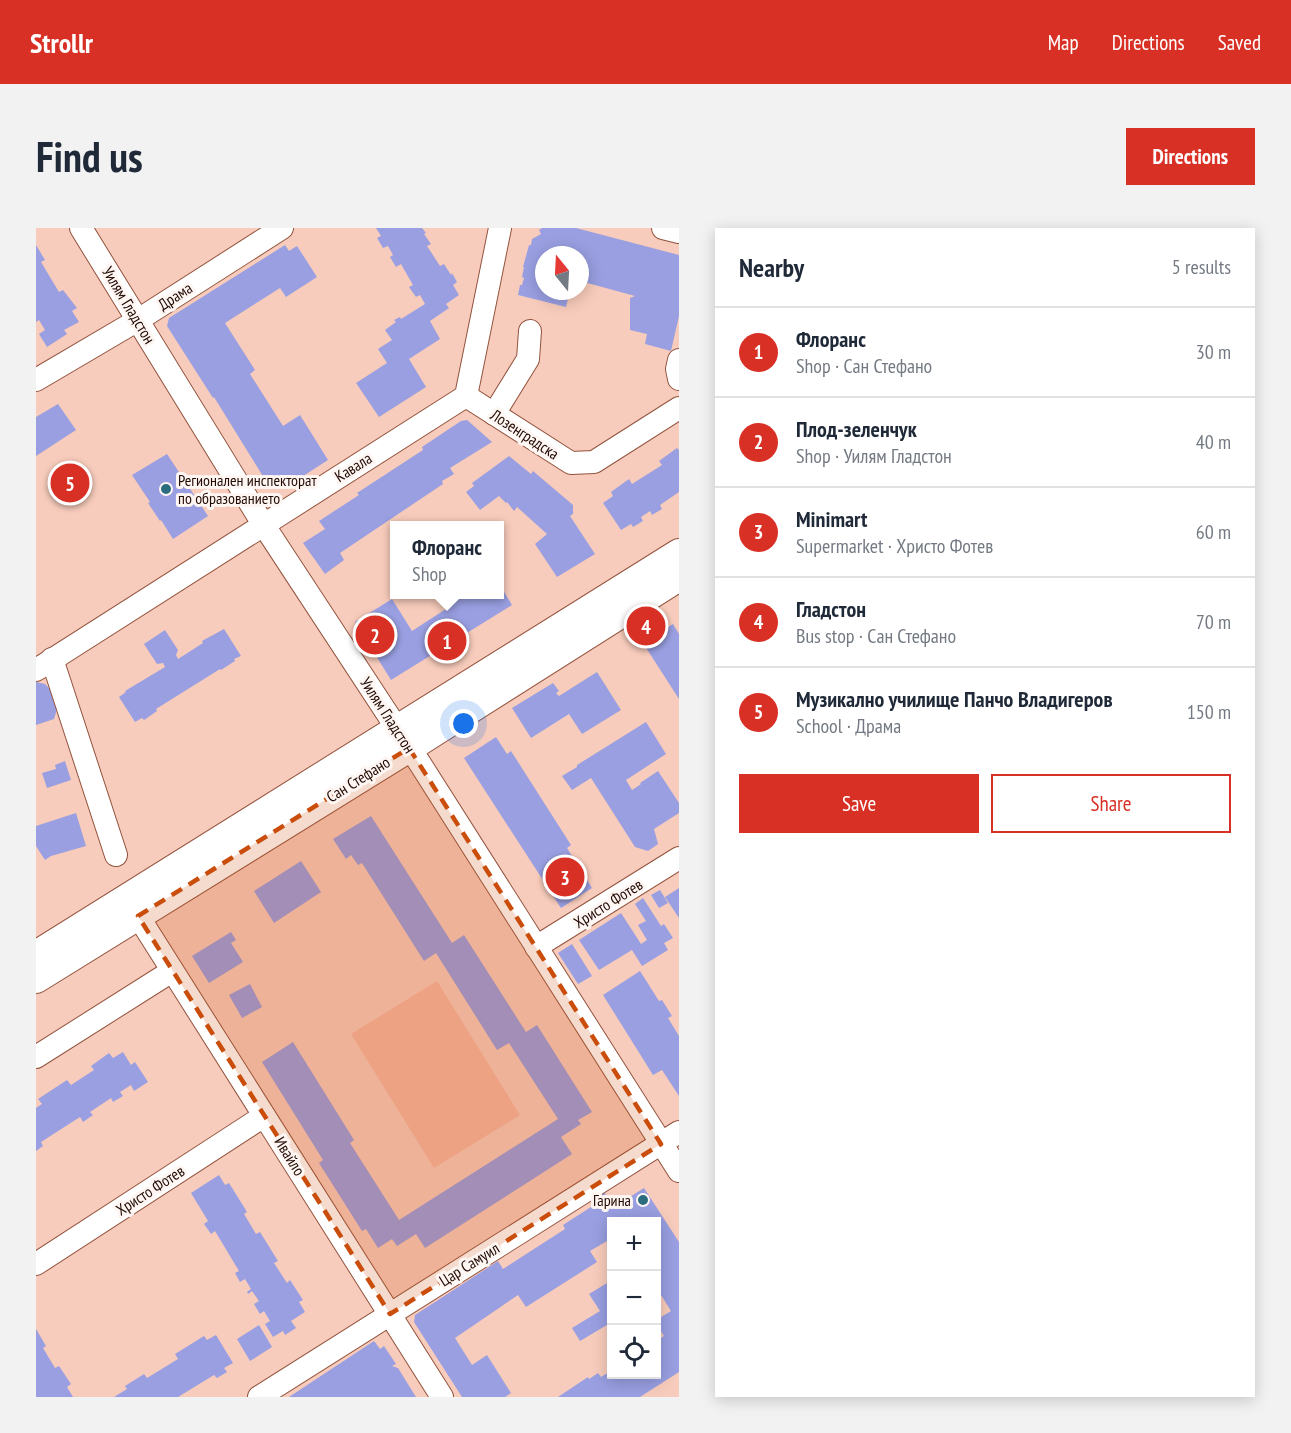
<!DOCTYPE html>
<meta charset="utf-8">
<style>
body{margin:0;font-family:"PT Sans Narrow",sans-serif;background:#f2f2f3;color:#1f2937}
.controls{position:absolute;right:18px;bottom:18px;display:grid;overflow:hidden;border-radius:0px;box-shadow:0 3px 15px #0003}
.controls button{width:54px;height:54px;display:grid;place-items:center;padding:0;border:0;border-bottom:2px solid #e0e1e3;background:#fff;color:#1f2937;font:30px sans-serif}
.compass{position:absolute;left:499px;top:18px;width:54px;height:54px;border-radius:50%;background:#fff;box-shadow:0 3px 15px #0003;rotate:342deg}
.you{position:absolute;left:428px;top:496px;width:21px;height:21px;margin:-15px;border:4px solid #fff;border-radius:50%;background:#1a73e8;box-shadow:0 0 0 9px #1a73e833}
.badge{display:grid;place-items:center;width:39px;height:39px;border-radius:50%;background:#d93025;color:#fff;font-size:20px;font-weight:700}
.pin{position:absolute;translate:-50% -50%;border:3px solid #fff;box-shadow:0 2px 6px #0006}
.popup{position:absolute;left:354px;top:293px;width:114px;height:78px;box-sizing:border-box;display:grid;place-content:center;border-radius:0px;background:#fff;filter:drop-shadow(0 2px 4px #0005);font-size:20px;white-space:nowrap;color:#747a83}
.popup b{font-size:22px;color:#1f2937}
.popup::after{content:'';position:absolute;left:50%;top:100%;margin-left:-12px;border:12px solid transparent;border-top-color:#fff}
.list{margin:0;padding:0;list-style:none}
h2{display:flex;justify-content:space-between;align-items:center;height:78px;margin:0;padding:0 24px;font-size:26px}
h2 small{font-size:20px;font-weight:400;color:#747a83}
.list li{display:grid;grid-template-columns:39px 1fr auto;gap:18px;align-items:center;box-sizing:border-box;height:90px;padding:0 24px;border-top:2px solid #e0e1e3}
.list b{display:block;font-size:22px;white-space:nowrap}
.list p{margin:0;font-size:20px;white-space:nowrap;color:#747a83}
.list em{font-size:20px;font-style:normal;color:#747a83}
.actions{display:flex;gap:12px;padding:18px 24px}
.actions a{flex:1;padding:14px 0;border:2px solid #d93025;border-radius:0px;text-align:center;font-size:21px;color:#d93025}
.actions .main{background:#d93025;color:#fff}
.icon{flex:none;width:33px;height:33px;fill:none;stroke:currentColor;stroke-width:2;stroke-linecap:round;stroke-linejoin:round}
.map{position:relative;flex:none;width:643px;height:1169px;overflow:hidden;border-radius:0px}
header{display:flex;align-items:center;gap:36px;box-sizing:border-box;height:84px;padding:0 30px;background:#d93025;color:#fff}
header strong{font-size:28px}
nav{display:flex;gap:33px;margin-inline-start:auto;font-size:21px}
.intro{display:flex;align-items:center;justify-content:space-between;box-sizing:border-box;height:144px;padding:0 36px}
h1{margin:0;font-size:42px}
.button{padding:15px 27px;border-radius:0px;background:#d93025;color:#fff;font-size:21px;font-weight:700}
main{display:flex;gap:36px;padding:0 36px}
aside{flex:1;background:#fff;border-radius:0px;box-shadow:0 3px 15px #0003}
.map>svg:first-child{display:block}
</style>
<header>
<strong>Strollr</strong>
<nav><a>Map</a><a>Directions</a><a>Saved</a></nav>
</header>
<div class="intro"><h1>Find us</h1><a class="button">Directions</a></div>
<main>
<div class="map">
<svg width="643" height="1169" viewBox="0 0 643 1169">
<rect width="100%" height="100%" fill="#f8ccbc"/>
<polygon fill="#f7b8a2" points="401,753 484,887 398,940 315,806"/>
<g fill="#999fe1">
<polygon points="340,0 386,0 390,5 388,6 395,16 391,18 404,38 408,36 415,47 416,45 421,54 417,57 423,67 410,76 413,80 394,93 404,111 373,131 390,159 343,189 320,155 351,135 342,121 356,112 349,102 360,94 358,92 364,89 365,91 389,76 384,67 380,69 373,59 377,57 365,36 360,39 354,29 357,27 352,18 347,20 341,10 345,8"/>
<polygon points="506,0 540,0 643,27 643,88 635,123 609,116 611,106 594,102 594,70 599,68 544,53 544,27 508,27 508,63 534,63 530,79 482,67 484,57 486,57 488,50 486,49 488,39 487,39 493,17 495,17 496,11 505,6 503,2"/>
<polygon points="0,17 9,32 5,34 23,64 27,62 41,80 36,83 43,94 28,102 31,106 11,119 3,106 9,102 3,92 0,94"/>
<polygon points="249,17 253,23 261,18 281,49 250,69 244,60 189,95 219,142 214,146 247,198 264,187 292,232 247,261 233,258 178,169 177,170 131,98 133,90"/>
<polygon points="22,176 40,202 0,228 0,189"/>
<polygon points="431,192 456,214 414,240 418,246 406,253 407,256 304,325 308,332 289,346 267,315 289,301 283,293 323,267 321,265 387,222 386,219 425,193"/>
<polygon points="641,220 643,222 643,264 624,277 626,281 616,287 614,283 605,289 607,293 597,299 595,296 585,302 567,275 577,268 575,264 593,251 596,256 626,237 623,233"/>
<polygon points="131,226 172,288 137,311 125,292 124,293 112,275 114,274 96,247"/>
<polygon points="473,228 495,246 497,243 537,277 537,286 534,288 559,326 521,349 499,316 511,306 481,279 478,283 471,274 470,275 463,268 444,282 430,264 438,258 436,255"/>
<polygon points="464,357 476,377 355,452 319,394 356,371 376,403 416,377 409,366 464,366"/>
<polygon points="637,396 643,406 643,471 607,415"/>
<polygon points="188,401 205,428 198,431 199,433 185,442 184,441 120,481 121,483 108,492 106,490 99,494 83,469 90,464 89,463 129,439 127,435 121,436 108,416 129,402 142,422 140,427 142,431 167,415 166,413"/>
<polygon points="561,444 585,482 546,506 533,486 495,510 476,480 517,455 523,463 520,465 523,468"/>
<polygon points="0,454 9,456 14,461 21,481 18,491 0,497"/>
<polygon points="610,494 630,526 590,552 596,562 605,556 604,555 622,543 643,575 643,585 618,601 622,616 612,623 599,619 555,550 536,562 526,548 541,539 541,537"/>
<polygon points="460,509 471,526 475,523 535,617 531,620 556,660 525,680 428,530"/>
<polygon points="29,533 35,552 11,560 6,545 20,541 19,537"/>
<polygon points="40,585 50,618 15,628 9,632 0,618 0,598"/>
<polygon points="335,588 416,715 428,707 490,804 501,797 556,884 542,892 545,896 525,909 536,926 389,1020 380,1006 361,1018 356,1011 342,1020 330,1001 326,1003 283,935 287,932 226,834 257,814 318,912 314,915 363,992 522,891 473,815 461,822 400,725 388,733 326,635 322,637 315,627 310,631 297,611"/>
<polygon points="265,633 285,664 238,695 218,663"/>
<polygon points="643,660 643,690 629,669"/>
<polygon points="624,662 632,675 623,680 615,667"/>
<polygon points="607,670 625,698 628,696 637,710 628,715 632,722 606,738 596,722 563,742 543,712 585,685 605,716 611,712 602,697 610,693 599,676"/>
<polygon points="195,704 200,712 195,715 207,734 173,755 156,728"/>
<polygon points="536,716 556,748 542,756 522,725"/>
<polygon points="604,743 623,773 626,772 636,788 632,790 643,808 643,868 626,842 617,847 567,767"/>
<polygon points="214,756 226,779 206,790 193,767"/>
<polygon points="87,824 95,837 99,834 112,854 98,863 95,857 84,864 87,868 77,874 75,870 54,884 57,887 47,894 44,889 5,914 7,918 0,923 0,880 6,876 2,871 31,852 35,857 58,842 55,838 73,825 77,830"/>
<polygon points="183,947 189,957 193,955 211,984 208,986 220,1006 224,1004 242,1033 238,1035 251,1055 254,1052 267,1072 263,1074 269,1084 255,1093 260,1100 249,1107 247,1103 237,1109 229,1096 234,1093 228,1083 224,1086 218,1076 223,1073 216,1063 212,1066 211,1064 215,1061 209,1051 204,1054 199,1045 203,1043 179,1003 175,1006 168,996 172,993 155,965"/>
<polygon points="608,960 643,1014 643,1144 604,1169 522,1169 552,1149 553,1151 562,1145 565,1149 576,1142 576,1146 620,1146 620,1113 628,1108 620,1096 620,1092 635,1083 625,1067 622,1069 620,1065 620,994 576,994 576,1010 554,1023 561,1034 490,1079 482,1067 419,1110 436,1137 451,1127 475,1165 469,1169 426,1169 378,1094 379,1087 462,1033 467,1041 529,1001 527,997 555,979 556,973 568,964 578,979"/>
<polygon points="576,1052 576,1094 544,1113 536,1100 564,1083 553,1066"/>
<polygon points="223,1097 236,1119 214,1133 201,1111"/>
<polygon points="0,1101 10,1118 7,1120 19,1140 23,1138 35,1156 31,1159 37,1169 0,1169"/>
<polygon points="180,1107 197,1135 188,1140 191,1144 181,1150 178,1147 142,1169 78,1169 91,1161 89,1158 108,1146 111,1150 142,1131 139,1126 168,1108 171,1112"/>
<polygon points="338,1113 344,1121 348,1118 360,1136 356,1138 362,1140 380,1169 253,1169"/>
</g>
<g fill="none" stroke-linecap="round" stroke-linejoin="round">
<defs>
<g id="minor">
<polyline points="45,0 227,296 383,534 643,943"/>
<polyline points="627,0 643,4"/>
<polyline points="643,132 641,141 643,151"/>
<polyline points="0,152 102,92 246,0"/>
<polyline points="430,168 535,235 558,234 643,180"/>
<polyline points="458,186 492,131 494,103"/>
<polyline points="16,431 80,627"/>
<polyline points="0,442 430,168 464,0"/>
<polyline points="102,688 406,1169"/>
<polyline points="500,719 643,630"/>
<polyline points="0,829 136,743"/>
<polyline points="0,1036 228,888"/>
<polyline points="223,1169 643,904"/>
</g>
<g id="major">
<polyline points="0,727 643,325"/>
<polyline points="0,751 373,520 643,349"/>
</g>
</defs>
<use href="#minor" stroke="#92533d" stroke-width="24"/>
<use href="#major" stroke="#92533d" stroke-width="30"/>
<use href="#minor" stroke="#fff" stroke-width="22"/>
<use href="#major" stroke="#fff" stroke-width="28"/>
</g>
<path fill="#ca4d0b" fill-opacity="0.2" stroke="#ca4d0b" stroke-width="4.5" stroke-dasharray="12 8" stroke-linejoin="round" d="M373 520 625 916 354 1086 102 688Z"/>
<g fill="#2b6d7f" stroke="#fef6f3" stroke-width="2">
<circle cx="130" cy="261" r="6"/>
<circle cx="607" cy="972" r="6"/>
</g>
<g text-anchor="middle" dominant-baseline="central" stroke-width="6" stroke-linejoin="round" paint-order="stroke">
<g font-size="16" fill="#220a03" stroke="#fef6f3">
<text transform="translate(139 68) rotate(-33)">Драма</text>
<text transform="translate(93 77) rotate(59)">Уилям Гладстон</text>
<text transform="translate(489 206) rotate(33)">Лозенградска</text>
<text transform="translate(317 239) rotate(-32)">Кавала</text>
<text transform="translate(352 487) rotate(57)">Уилям Гладстон</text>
<text transform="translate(322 551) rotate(-32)">Сан Стефано</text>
<text transform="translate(572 675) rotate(-32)">Христо Фотев</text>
<text transform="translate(254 928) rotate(58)">Ивайло</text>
<text transform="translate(114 962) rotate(-33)">Христо Фотев</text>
<text transform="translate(433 1036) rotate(-32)">Цар Самуил</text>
</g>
<g font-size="16" fill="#220a03" stroke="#fef6f3" text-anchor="start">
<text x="142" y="252">Регионален инспекторат<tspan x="142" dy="18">по образованието</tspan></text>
<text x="595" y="972" text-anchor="end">Гарина</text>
</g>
</g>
</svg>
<div class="controls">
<button>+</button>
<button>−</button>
<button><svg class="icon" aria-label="locate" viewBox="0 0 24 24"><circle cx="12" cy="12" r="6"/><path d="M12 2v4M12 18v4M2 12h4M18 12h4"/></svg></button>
</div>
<svg class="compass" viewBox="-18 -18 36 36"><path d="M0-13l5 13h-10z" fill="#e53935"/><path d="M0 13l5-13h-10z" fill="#747a83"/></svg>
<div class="you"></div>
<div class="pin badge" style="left:411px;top:413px">1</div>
<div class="popup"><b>Флоранс</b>Shop</div>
<div class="pin badge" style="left:339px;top:407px">2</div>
<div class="pin badge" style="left:529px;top:649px">3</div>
<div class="pin badge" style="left:610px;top:398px">4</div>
<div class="pin badge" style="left:34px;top:255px">5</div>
</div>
<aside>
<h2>Nearby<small>5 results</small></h2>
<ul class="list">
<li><span class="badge">1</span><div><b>Флоранс</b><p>Shop · Сан Стефано</p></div><em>30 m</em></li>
<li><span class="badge">2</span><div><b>Плод-зеленчук</b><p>Shop · Уилям Гладстон</p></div><em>40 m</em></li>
<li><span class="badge">3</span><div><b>Minimart</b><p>Supermarket · Христо Фотев</p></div><em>60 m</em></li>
<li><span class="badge">4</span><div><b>Гладстон</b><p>Bus stop · Сан Стефано</p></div><em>70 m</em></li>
<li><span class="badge">5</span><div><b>Музикално училище Панчо Владигеров</b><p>School · Драма</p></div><em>150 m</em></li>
</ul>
<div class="actions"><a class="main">Save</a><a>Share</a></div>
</aside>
</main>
